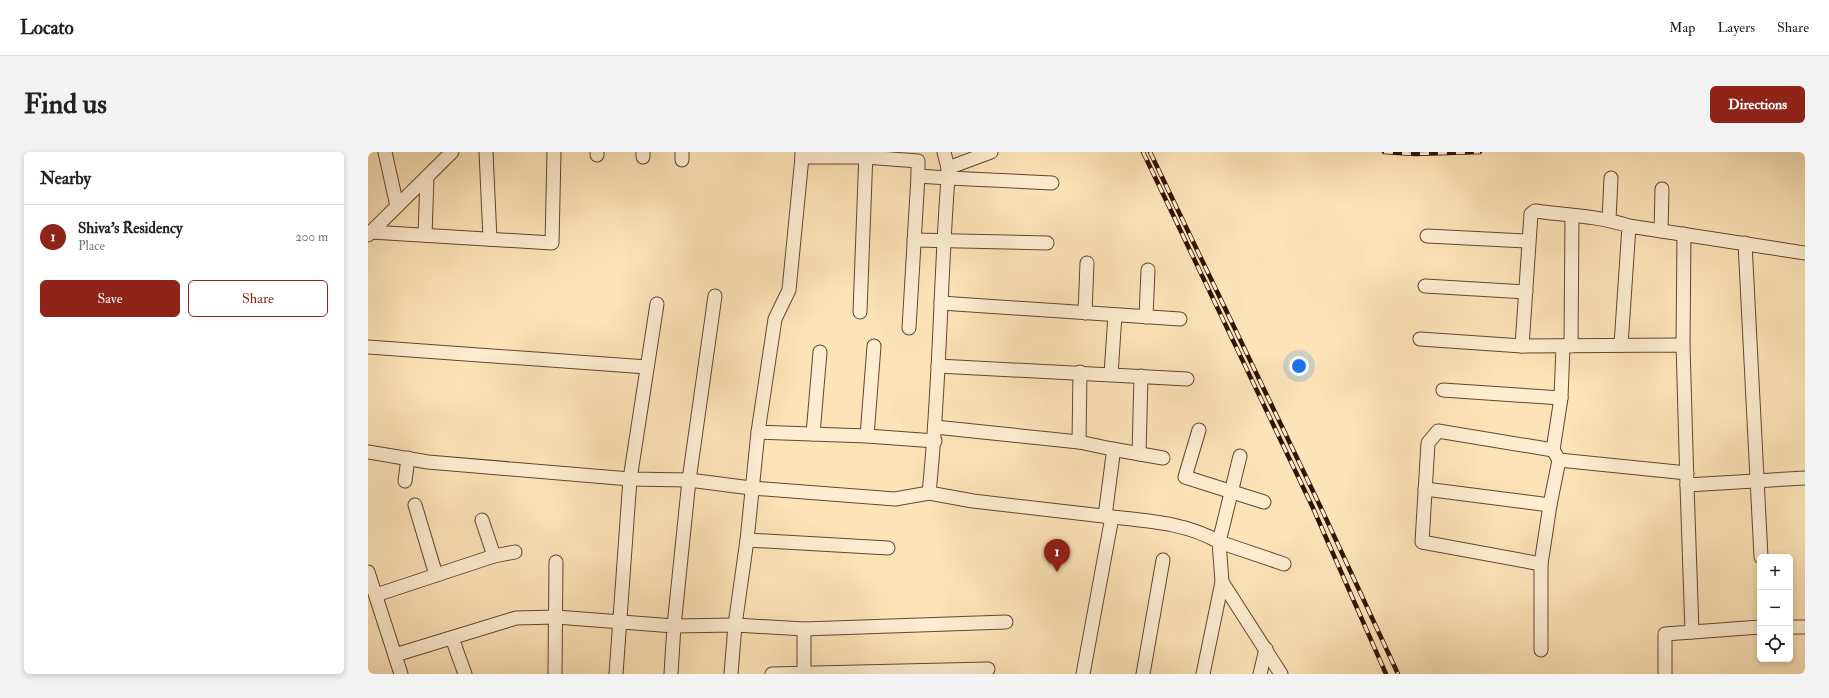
<!DOCTYPE html>
<meta charset="utf-8">
<style>
body{margin:0;font-family:"IM FELL Double Pica",serif;background:#f2f2f2;color:#222}
.controls{position:absolute;right:12px;bottom:12px;display:grid;overflow:hidden;border-radius:6px;box-shadow:0 2px 6px #0003}
.controls button{width:36px;height:36px;display:grid;place-items:center;padding:0;border:0;border-bottom:1px solid #e0e0e0;background:#fff;color:#222;font:20px sans-serif}
.you{position:absolute;left:931px;top:214px;width:14px;height:14px;margin:-10px;border:3px solid #fff;border-radius:50%;background:#1a73e8;box-shadow:0 0 0 6px #1a73e833}
.badge{display:grid;place-items:center;width:26px;height:26px;border-radius:50%;background:#8f2418;color:#fff;font-size:13px;font-weight:700}
.pin{position:absolute;translate:-50% -33px;filter:drop-shadow(0 1px 2px #0008)}
.pin::after{content:'';position:absolute;top:21px;width:14px;height:12px;background:inherit;clip-path:polygon(0 0,100% 0,50% 100%)}
.list{margin:0;padding:0;list-style:none}
h2{display:flex;justify-content:space-between;align-items:center;height:52px;margin:0;padding:0 16px;font-size:17px}
h2 small{font-size:13px;font-weight:400;color:#767676}
.list li{display:grid;grid-template-columns:26px 1fr auto;gap:12px;align-items:center;box-sizing:border-box;height:64px;padding:0 16px;border-top:1px solid #e0e0e0}
.list b{display:block;font-size:15px;white-space:nowrap}
.list p{margin:0;font-size:13px;white-space:nowrap;color:#767676}
.list em{font-size:13px;font-style:normal;color:#767676}
.actions{display:flex;gap:8px;padding:12px 16px}
.actions a{flex:1;padding:9px 0;border:1px solid #8f2418;border-radius:6px;text-align:center;font-size:14px;color:#8f2418}
.actions .main{background:#8f2418;color:#fff}
.icon{flex:none;width:22px;height:22px;fill:none;stroke:currentColor;stroke-width:2;stroke-linecap:round;stroke-linejoin:round}
.map{position:relative;flex:none;width:1437px;height:522px;overflow:hidden;border-radius:6px}
header{display:flex;align-items:center;gap:24px;box-sizing:border-box;height:56px;padding:0 20px;background:#fff;border-bottom:1px solid #e0e0e0}
header strong{font-size:19px}
nav{display:flex;gap:22px;margin-inline-start:auto;font-size:14px}
.intro{display:flex;align-items:center;justify-content:space-between;box-sizing:border-box;height:96px;padding:0 24px}
h1{margin:0;font-size:28px}
.button{padding:10px 18px;border-radius:6px;background:#8f2418;color:#fff;font-size:14px;font-weight:700}
main{display:flex;gap:24px;padding:0 24px}
aside{flex:1;background:#fff;border-radius:6px;box-shadow:0 2px 6px #0003}
.map>svg:first-child{display:block}
</style>
<header>
<strong>Locato</strong>
<nav><a>Map</a><a>Layers</a><a>Share</a></nav>
</header>
<div class="intro"><h1>Find us</h1><a class="button">Directions</a></div>
<main>
<aside>
<h2>Nearby<small></small></h2>
<ul class="list">
<li><span class="badge">1</span><div><b>Shiva's Residency</b><p>Place</p></div><em>200 m</em></li>
</ul>
<div class="actions"><a class="main">Save</a><a>Share</a></div>
</aside>
<div class="map">
<svg width="1437" height="522" viewBox="0 0 1437 522">
<rect width="100%" height="100%" fill="#fce4b8"/>
<filter id="stains"><feTurbulence type="fractalNoise" baseFrequency=".005" numOctaves="4"/><feColorMatrix values="0 0 0 0 .2 0 0 0 0 .09 0 0 0 0 .02 0 0 0 .5 -.17"/></filter>
<radialGradient id="worn" r=".72"><stop offset=".6" stop-color="#630" stop-opacity="0"/><stop offset="1" stop-color="#630" stop-opacity=".3"/></radialGradient>
<g fill="none" stroke-linecap="round" stroke-linejoin="round">
<defs>
<g id="minor">
<polyline points="17,0 29,54"/>
<polyline points="118,0 122,87"/>
<polyline points="275,0 275,5"/>
<polyline points="314,0 314,8"/>
<path d="M434 0V5H497L550 9V24L580 26C572 131 572 237 561 341"/>
<polyline points="576,0 580,16"/>
<polyline points="623,0 580,16 580,26 684,31"/>
<polyline points="229,3 229,0"/>
<polyline points="434,5 421,138 407,167 390,280 499,284 567,289"/>
<polyline points="1241,67 1243,26"/>
<polyline points="1293,79 1294,37"/>
<polyline points="3,80 184,91 186,0"/>
<polyline points="0,83 84,0"/>
<polyline points="57,83 59,25"/>
<polyline points="1059,84 1160,89"/>
<polyline points="546,88 679,91"/>
<polyline points="1377,91 1393,405"/>
<polyline points="1057,134 1158,140"/>
<polyline points="573,151 812,167"/>
<polyline points="289,152 262,327 321,328 347,144"/>
<polyline points="492,160 498,0"/>
<polyline points="717,161 719,111"/>
<polyline points="778,165 780,118"/>
<polyline points="541,176 550,24"/>
<polyline points="1052,187 1154,194 1315,193 1319,333 1437,326"/>
<polyline points="1253,193 1261,74"/>
<polyline points="1315,193 1316,82"/>
<path d="M1154 194 1163 62 1167 59C1198 63 1231 64 1261 74L1437 101"/>
<polyline points="1203,194 1204,64"/>
<polyline points="0,195 279,215"/>
<polyline points="570,214 819,227"/>
<polyline points="743,222 747,163"/>
<polyline points="1075,238 1193,246"/>
<polyline points="567,275 711,290 744,297 745,303 737,364"/>
<polyline points="831,278 817,325 896,350"/>
<polyline points="445,282 452,200"/>
<polyline points="499,284 506,194"/>
<polyline points="711,290 712,220"/>
<polyline points="744,297 795,306"/>
<polyline points="1185,298 1193,246 1195,194"/>
<polyline points="0,300 60,310 262,327 248,522"/>
<polyline points="771,302 773,224"/>
<polyline points="872,304 851,390 916,412"/>
<polyline points="37,329 40,306"/>
<polyline points="1319,333 1324,480"/>
<polyline points="1057,337 1182,353"/>
<polyline points="47,353 68,423"/>
<path d="M744 365C781 369 819 371 851 390L854 430"/>
<polyline points="114,368 126,404"/>
<polyline points="379,388 520,396"/>
<polyline points="1173,412 1182,353 1191,308"/>
<polyline points="0,420 33,522"/>
<polyline points="8,443 126,404 147,400"/>
<polyline points="1422,475 1437,475"/>
<polyline points="436,477 638,470"/>
<polyline points="84,486 97,522"/>
<polyline points="1173,498 1173,412 1054,390 1060,291 1070,279 1185,298 1191,308 1319,321"/>
<polyline points="27,503 148,466 188,465 306,474 303,522"/>
<polyline points="187,522 188,410"/>
<polyline points="363,522 367,473 379,388 390,280"/>
<polyline points="404,522 620,517"/>
<polyline points="436,522 436,477 367,473 306,474 321,328 383,336 527,347 561,341 605,349 744,365 715,522"/>
<polyline points="775,522 795,408"/>
<polyline points="835,522 854,430 913,522"/>
<polyline points="892,522 898,497"/>
<polyline points="1297,522 1297,482 1392,475"/>
</g>
</defs>
<use href="#minor" stroke="#64462f" stroke-width="15"/>
<use href="#minor" stroke="#fdedd1" stroke-width="13"/>
<defs>
<g id="rail">
<polyline points="775,0 945,356 1018,522"/>
<polyline points="782,0 954,358 1030,522"/>
<polyline points="1016,0 1047,2 1112,0"/>
</g>
</defs>
<use href="#rail" stroke="#321101" stroke-width="4.5"/>
<use href="#rail" stroke="#fdedd1" stroke-width="3" stroke-dasharray="9" stroke-linecap="butt"/>
</g>
<rect width="100%" height="100%" filter="url(#stains)"/>
<rect width="100%" height="100%" fill="url(#worn)"/>
</svg>
<div class="controls">
<button>+</button>
<button>−</button>
<button><svg class="icon" aria-label="locate" viewBox="0 0 24 24"><circle cx="12" cy="12" r="6"/><path d="M12 2v4M12 18v4M2 12h4M18 12h4"/></svg></button>
</div>
<div class="you"></div>
<div class="pin badge" style="left:689px;top:420px">1</div>
</div>
</main>
